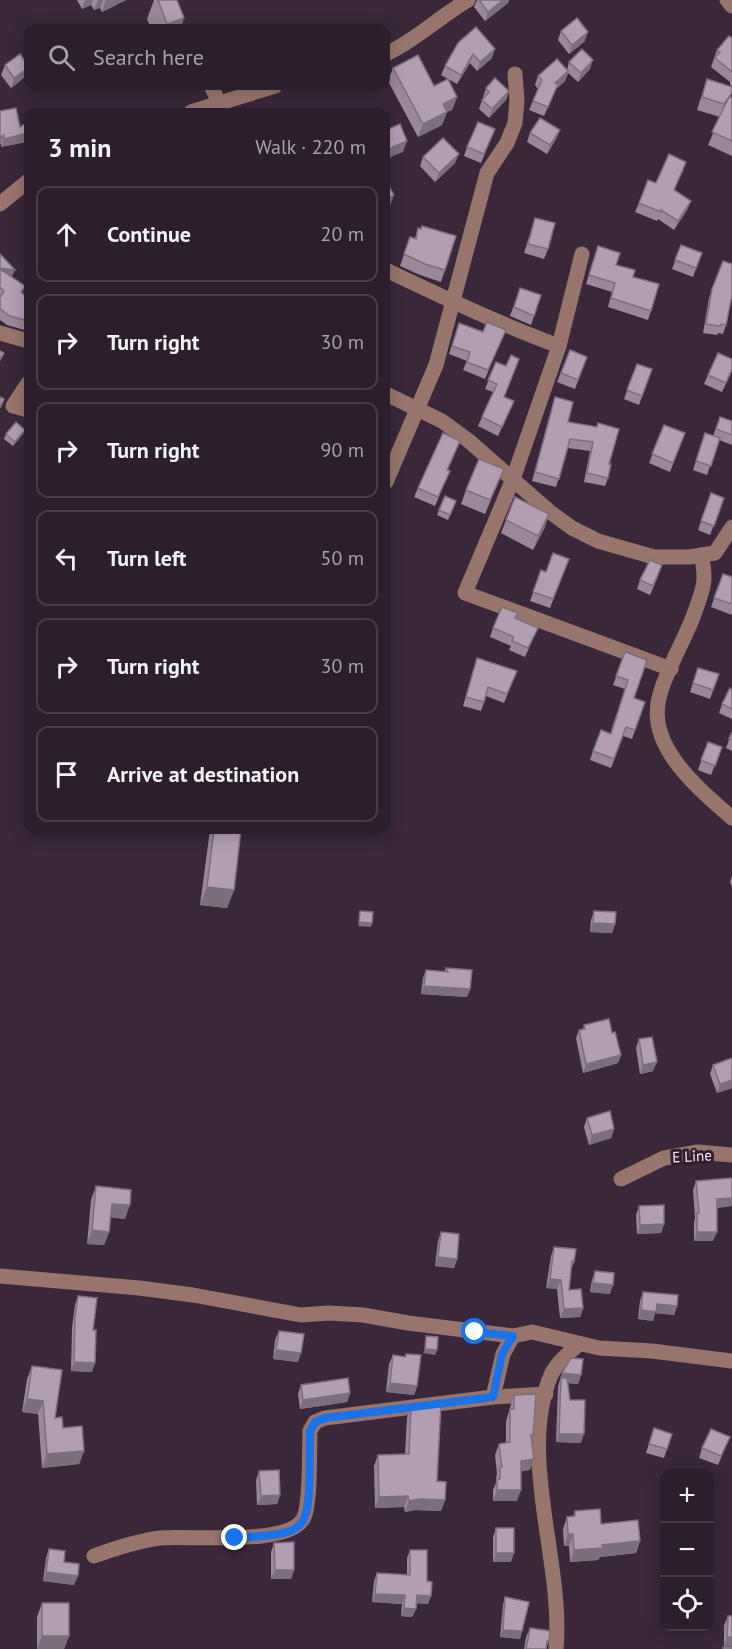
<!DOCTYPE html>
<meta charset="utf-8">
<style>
body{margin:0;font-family:"PT Sans",sans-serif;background:#382b38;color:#f1f3f6}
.controls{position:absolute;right:18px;bottom:18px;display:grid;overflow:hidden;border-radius:12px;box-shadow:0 3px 15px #0003}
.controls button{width:54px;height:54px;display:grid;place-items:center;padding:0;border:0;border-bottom:2px solid #483c48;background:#2c1e2c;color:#f1f3f6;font:30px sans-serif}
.stop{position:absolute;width:18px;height:18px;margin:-14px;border:4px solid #1a73e8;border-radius:50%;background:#fff}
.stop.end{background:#1a73e8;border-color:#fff;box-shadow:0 2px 6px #0008}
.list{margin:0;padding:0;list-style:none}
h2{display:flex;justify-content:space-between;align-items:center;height:78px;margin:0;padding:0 24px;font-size:26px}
h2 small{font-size:20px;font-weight:400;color:#a6a2a9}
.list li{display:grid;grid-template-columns:39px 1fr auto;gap:18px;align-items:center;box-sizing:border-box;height:96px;margin:0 12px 12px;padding:0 12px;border:2px solid #483c48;border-radius:12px}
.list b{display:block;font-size:22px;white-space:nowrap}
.list em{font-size:20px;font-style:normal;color:#a6a2a9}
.icon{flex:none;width:33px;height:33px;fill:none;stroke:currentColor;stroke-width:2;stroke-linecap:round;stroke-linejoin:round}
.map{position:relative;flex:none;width:732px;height:1649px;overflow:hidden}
.search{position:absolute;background:#2c1e2c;box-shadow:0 3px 15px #0003;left:24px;top:24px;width:366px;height:66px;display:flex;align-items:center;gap:15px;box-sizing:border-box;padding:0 21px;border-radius:12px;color:#a6a2a9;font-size:22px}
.panel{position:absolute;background:#2c1e2c;box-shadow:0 3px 15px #0003;left:24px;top:108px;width:366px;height:726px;border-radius:12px}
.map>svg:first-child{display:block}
</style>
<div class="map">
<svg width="732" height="1649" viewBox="0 0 732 1649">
<rect width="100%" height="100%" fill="#3a283a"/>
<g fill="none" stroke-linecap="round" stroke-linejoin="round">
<g stroke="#97756c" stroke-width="15">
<polyline points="727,0 732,6"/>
<path d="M386 54C416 40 439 17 468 0"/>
<polyline points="211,86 224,112"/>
<polyline points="191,112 275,86"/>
<polyline points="0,204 28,181"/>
<polyline points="582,254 559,346 513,479 465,593 671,669"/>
<path d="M386 270C443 297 499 324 559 346"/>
<polyline points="0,333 28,341"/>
<polyline points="28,383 13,406 28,410"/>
<polyline points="386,394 442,421 469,441 550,512 572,528 598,541 654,557 689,557 715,553 732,527"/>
<polyline points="386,482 436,365 487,173 507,143 515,123 517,100 515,74"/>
<path d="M701 555C708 583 702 591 693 617 683 643 668 667 660 694 644 745 699 789 732 818"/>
<polyline points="621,1179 664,1158 698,1152 732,1155"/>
<polyline points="0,1276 139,1288 193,1295 301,1315 329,1313 363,1315 408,1323 513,1336 532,1332 599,1348 652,1351 732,1361"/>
<polyline points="493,1397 503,1354 513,1336"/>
<path d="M94 1556C116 1548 137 1541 160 1538 189 1535 292 1547 304 1517 311 1501 309 1451 310 1431L315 1422 325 1418 493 1397 546 1394"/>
<path d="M556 1649C564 1564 517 1455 551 1375 557 1362 569 1353 579 1344"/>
</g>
</g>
<g fill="#9a879a">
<polygon points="77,0 126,0 102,12 100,8 94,10 91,5 82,9"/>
<polygon points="154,0 177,0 181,28 151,28 147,19"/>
<polygon points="477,0 509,0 508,3 485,21 474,7"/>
<polygon points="476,27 492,58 477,71 470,63 457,84 448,79 457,97 452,110 447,112 442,125 418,137 388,81 393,68 434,86 448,79 441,75 445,66"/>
<polygon points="561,31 585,41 569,54 558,40"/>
<polygon points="732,38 732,86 730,85 730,82 711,67 717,50"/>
<polygon points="569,62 590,69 578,82 568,73 565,81 556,89 544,116 529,110 538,89 535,85 538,76 567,70"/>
<polygon points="5,65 26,76 11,88 1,75"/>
<polygon points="707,79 732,97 732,156 708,145 720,117 697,110"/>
<polygon points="486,88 509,91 506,100 489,118 479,109 482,100 484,98 483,97"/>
<polygon points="0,111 20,127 28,122 28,147 26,142 1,147 1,143 0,144"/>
<polygon points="495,129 481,163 464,156 467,147"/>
<polygon points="560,130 556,139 547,154 527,142 530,133"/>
<polygon points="423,157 455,163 435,182 420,166"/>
<polygon points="683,171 674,190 691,201 687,210 674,230 658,219 657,221 635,212 639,203 656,183"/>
<polygon points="28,209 28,223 24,219"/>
<polygon points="535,218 548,249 544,259 524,253"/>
<polygon points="418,228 421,229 445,270 441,282 420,275 400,266 410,237 415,238"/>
<polygon points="681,245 702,253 693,277 672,269"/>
<polygon points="598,246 616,265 633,277 651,311 648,320 608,307 612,292 586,284"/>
<polygon points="0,254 12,277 25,286 22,293 28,298 28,331 7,325 0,320"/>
<polygon points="723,261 726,325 723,334 718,333 717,335 703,333 709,298"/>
<polygon points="28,262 28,281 26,281"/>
<polygon points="520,288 541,295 531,325 510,316"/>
<polygon points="459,323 502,338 485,379 463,370 467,361 449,354"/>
<polygon points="570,350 587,357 575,389 557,382"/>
<polygon points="496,362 504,397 514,401 498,436 478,426 493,392 485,389"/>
<polygon points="637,364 652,369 639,405 624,399"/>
<polygon points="732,371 722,392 704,384 708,375"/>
<polygon points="555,397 568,422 597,427 609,464 608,478 605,486 584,482 590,451 568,448 556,487 532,481"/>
<polygon points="720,417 732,421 732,445 719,440 707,475 693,470 705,433 713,436"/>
<polygon points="664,425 685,433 670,472 649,463"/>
<polygon points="6,434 23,434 13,446 4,439"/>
<polygon points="460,441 448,470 450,471 446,480 435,506 414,497 418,488"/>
<polygon points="504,469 485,514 461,504 466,490"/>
<polygon points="711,493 724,498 710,535 698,530"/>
<polygon points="445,496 456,501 448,520 437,515"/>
<polygon points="506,520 545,527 533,550 501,533"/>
<polygon points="569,559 550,608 530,601 541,570 546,572"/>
<polygon points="659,574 650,595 637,589 640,580"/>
<polygon points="723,574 732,577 732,615 711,607"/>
<polygon points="516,618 538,628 525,657 509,650 511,646 490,637 493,628"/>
<polygon points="625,652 634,698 645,702 632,739 623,736 611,768 590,760 593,751 610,734 625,689 613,685"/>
<polygon points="477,658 517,671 504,703 486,696 481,711 463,706"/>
<polygon points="698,668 719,674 710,699 690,692"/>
<polygon points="732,690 732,719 719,713 722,704"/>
<polygon points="732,732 732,751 726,748"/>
<polygon points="708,742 722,747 711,775 698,770"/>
<polygon points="210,830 241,830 234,890 227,908 200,905"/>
<polygon points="732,876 732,887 730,882"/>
<polygon points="594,911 615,924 612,933 590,932 591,920"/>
<polygon points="446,968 470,989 467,997 421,994 423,978 426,970 444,972"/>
<polygon points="584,1025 621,1055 618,1063 583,1073 576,1038 579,1030 583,1029"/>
<polygon points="639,1039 653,1071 640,1074 636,1048"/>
<polygon points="732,1058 732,1088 717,1093 710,1074 713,1065"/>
<polygon points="587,1118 614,1129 611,1138 589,1145 584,1127"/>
<polygon points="732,1178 732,1206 717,1208 713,1241 694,1241 694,1222 695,1218 693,1190 696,1181"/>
<polygon points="96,1186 125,1219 111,1217 109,1232 104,1245 87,1244 91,1200"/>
<polygon points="639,1206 664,1224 661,1233 637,1234 636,1215"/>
<polygon points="441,1232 457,1259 454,1268 435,1266 438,1241"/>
<polygon points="554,1247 574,1262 571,1270 569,1290 583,1308 580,1317 560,1318 557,1289 546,1288 551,1256"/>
<polygon points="595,1271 610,1294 590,1292 592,1280"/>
<polygon points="643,1292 677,1306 674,1315 655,1313 653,1321 638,1319 640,1301"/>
<polygon points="78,1296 93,1330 92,1372 71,1371 72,1328 75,1305"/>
<polygon points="279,1331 298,1362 273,1359 275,1340"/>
<polygon points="406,1354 417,1386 414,1395 386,1392 389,1364 393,1355 405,1357"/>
<polygon points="32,1366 55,1418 63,1428 84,1451 79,1464 42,1468 38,1414 22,1412 27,1379"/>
<polygon points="562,1373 581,1375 578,1384 567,1383 570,1400 581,1443 556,1442 558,1387"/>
<polygon points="301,1385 350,1393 347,1402 300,1409 298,1394"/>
<polygon points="514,1395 531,1440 530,1470 521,1471 517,1501 493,1501 493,1490 496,1483 496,1478 497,1474 495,1455 499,1444 506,1443 506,1421"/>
<polygon points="411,1406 445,1500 441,1511 415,1510 405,1512 404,1507 375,1508 374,1466 378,1455 405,1454 407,1418"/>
<polygon points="654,1428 672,1434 664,1458 646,1453"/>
<polygon points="730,1437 718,1465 699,1458 702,1448"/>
<polygon points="259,1471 280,1495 277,1504 257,1505 256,1480"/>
<polygon points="575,1511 601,1524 640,1541 636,1553 600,1557 598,1560 570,1562 569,1546 564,1546 563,1529 567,1517 573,1517"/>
<polygon points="496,1528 511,1562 493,1562 493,1537"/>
<polygon points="274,1543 294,1570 291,1579 271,1579 271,1552"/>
<polygon points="49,1549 64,1562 74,1585 43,1581 46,1558"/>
<polygon points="410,1550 427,1581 431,1596 428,1604 416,1603 416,1609 412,1617 401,1616 402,1604 372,1602 374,1581 377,1573 407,1575 407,1558"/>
<polygon points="505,1597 522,1631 520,1639 500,1637 503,1605"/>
<polygon points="42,1603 69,1636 64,1649 37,1649 37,1617"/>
<polygon points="728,1616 732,1616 732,1646 724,1646 724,1625"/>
<polygon points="530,1628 549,1641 546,1649 524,1649 526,1637"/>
</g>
<g fill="#7d6e7d">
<polygon points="85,0 93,0 91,5 82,9"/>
<polygon points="98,0 103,0 100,8 94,10"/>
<polygon points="106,0 126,0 102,12"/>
<polygon points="503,0 509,0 508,3 485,21 488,12"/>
<polygon points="184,18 181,28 166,28 167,24"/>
<polygon points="588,32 585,41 569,54 572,45"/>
<polygon points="495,49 492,58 477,71 480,62"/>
<polygon points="473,54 470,63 457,84 461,75"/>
<polygon points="593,60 590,69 578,82 581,73"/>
<polygon points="28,68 26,76 11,88 14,78"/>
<polygon points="568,71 565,81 556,89 544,116 555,83"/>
<polygon points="509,91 506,100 489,118 492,109"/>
<polygon points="457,97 452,110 447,112 442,125 418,137 423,124 443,104"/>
<polygon points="560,130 556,139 547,154 550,145"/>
<polygon points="28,133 26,142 1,147 4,139"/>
<polygon points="4,135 1,143 0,144 0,137"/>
<polygon points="407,141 403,152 386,159 386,150"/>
<polygon points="459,154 455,163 435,182 439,173"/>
<polygon points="394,195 390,206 386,209 386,200"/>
<polygon points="691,201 687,210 674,230 678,221"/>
<polygon points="0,268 15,270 11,279 0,277"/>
<polygon points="28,273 28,281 26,281"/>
<polygon points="25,430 23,434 13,446 15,442"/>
<polygon points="549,514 545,527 533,550 538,536"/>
<polygon points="207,887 234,890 227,908 200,905"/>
<polygon points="359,922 372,923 371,927 358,926"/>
<polygon points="593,923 615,924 612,933 590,932"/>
<polygon points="424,986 470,989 467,997 421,994"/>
<polygon points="621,1055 618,1063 583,1073 586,1064"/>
<polygon points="657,1062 653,1071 640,1074 643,1065"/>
<polygon points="732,1080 732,1088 717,1093 720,1084"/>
<polygon points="614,1129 611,1138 589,1145 592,1135"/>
<polygon points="732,1198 732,1206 714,1208 717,1199"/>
<polygon points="112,1204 130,1205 125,1219 107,1217"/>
<polygon points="664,1224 661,1233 637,1234 640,1225"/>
<polygon points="92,1230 109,1232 104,1245 87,1244"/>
<polygon points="697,1232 717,1232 713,1241 694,1241"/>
<polygon points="438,1257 457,1259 454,1268 435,1266"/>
<polygon points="550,1279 561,1280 557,1289 546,1288"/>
<polygon points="593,1283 613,1285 610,1294 590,1292"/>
<polygon points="657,1304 677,1306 674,1315 655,1313 653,1321 638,1319 641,1310"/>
<polygon points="583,1308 580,1317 560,1318 564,1309"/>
<polygon points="425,1349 437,1350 435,1355 423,1353"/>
<polygon points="276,1350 301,1353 298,1362 273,1359"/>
<polygon points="74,1362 95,1363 92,1372 71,1371"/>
<polygon points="562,1373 581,1375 578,1384 561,1382 561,1378 559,1382"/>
<polygon points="390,1383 417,1386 414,1395 386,1392"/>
<polygon points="350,1393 347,1402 300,1409 303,1400"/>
<polygon points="27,1399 43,1401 38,1414 22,1412"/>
<polygon points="559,1434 584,1434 581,1443 556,1442"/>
<polygon points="84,1451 79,1464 42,1468 47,1454"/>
<polygon points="534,1459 530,1470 517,1472 521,1461"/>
<polygon points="497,1490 521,1490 517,1501 493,1501"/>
<polygon points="280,1495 277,1504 257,1505 261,1496"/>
<polygon points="408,1496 404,1507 375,1508 379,1497"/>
<polygon points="419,1499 445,1500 441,1511 415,1510 405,1512 409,1501"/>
<polygon points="568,1534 573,1534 569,1546 564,1546"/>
<polygon points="640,1541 636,1553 600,1557 598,1560 570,1562 574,1550 602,1545"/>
<polygon points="496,1553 514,1553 511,1562 493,1562"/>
<polygon points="275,1570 294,1570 291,1579 271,1579"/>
<polygon points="46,1572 78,1576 74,1585 43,1581"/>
<polygon points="375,1594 405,1595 402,1604 372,1602"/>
<polygon points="417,1595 431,1596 428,1604 414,1603"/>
<polygon points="404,1608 416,1609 412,1617 401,1616"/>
<polygon points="503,1630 522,1631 520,1639 500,1637"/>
<polygon points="42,1636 69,1636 64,1649 37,1649"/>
<polygon points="727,1637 732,1637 732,1646 724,1646"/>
</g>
<g fill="#b39db3" stroke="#7d6e7d" stroke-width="1.5">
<polygon points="158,0 177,0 184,18 167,24"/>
<polygon points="479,0 503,0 488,12"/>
<polygon points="577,18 588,32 572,45 561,31"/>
<polygon points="476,27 495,49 480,62 473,54 461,75 445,66 458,43"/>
<polygon points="729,36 732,38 732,72 715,58 720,52 717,50"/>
<polygon points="582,49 593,60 581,73 569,62"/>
<polygon points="20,54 28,66 28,68 14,78 5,65"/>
<polygon points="418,55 434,86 448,79 457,97 443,104 447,112 423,124 393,68"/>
<polygon points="557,59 568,71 555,83 558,84 548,107 533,101 542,80 538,76"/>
<polygon points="495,78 509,91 492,109 482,100 489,92 486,88"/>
<polygon points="707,79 732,87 732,93 729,97 732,98 732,141 712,132 729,97 724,104 702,97"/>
<polygon points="16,108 20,127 28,122 28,133 4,139 4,135 0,137 0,111"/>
<polygon points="540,118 560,130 550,145 530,133"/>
<polygon points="478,122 495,129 484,154 467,147"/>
<polygon points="400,124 407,141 386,150 386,130"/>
<polygon points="443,138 459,154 439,173 423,157"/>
<polygon points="669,154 686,162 674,190 691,201 678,221 661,210 661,212 639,203 648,180 656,183"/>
<polygon points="386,181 394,195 386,200"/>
<polygon points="535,218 555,223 548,249 528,244"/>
<polygon points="422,226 456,236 445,270 425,264 404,254 410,237 416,239 418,228 421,229"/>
<polygon points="681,245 702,253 696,268 675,260"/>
<polygon points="598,246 620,253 616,265 635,270 633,277 659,284 651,311 611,298 615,283 589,275"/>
<polygon points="0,254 15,270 0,268"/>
<polygon points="723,261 732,264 732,295 726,325 721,324 720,326 706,324 712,289"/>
<polygon points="0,269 25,286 21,292 28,298 28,321 10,316 0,309 0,297 4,291 0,287"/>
<polygon points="520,288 541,295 534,316 514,307"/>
<polygon points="487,322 506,330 488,370 467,362 470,352 452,346 459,323 483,332"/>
<polygon points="570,350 587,357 578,380 561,373"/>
<polygon points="0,351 4,353 0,360"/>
<polygon points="718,353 732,359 732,369 726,383 708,375"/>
<polygon points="511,355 519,359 504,397 514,401 502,427 482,417 497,384 488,380 496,362 506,366"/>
<polygon points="637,364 652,369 642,396 627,390"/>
<polygon points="0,397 4,399 0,408"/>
<polygon points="555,397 573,402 568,422 597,427 598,423 619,429 609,464 611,464 608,478 587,473 593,442 570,439 559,479 535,472"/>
<polygon points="720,417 732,421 732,435 716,429"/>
<polygon points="16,422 25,430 15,442 6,434"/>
<polygon points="664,425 685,433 673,463 652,454"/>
<polygon points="443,433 460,441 447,470 450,471 438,497 418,488"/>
<polygon points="705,433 720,438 711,466 696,461"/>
<polygon points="479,459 504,469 490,500 466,490"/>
<polygon points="711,493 724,498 714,526 701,521"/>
<polygon points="445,496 456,501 450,515 439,510"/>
<polygon points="515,497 549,514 538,536 506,520"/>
<polygon points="553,553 569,559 553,599 533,592 541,570 546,572"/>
<polygon points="650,560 662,565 653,586 640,580"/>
<polygon points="723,574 732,577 732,604 714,598"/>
<polygon points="502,607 518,613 515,618 538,628 528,648 512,641 514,637 493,628"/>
<polygon points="625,652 647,660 634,698 645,702 635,730 626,727 614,759 593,751 601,730 611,734 628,680 616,676"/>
<polygon points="477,658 517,671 507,694 488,687 484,702 466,697"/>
<polygon points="698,668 719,674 713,690 693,683"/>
<polygon points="730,688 732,690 732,709 722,704"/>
<polygon points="732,732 732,740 729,739"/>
<polygon points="708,742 722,747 715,766 701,760"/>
<polygon points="214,830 241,830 234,890 207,887"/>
<polygon points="360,911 373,912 372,923 359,922"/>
<polygon points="594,911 616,912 615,924 593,923"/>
<polygon points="446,968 472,970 470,989 424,986 426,970 448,972"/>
<polygon points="609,1019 612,1033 615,1032 621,1055 586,1064 579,1030 585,1029 584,1025"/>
<polygon points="652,1037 657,1062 643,1065 639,1039"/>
<polygon points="732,1058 732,1080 720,1084 713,1065"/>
<polygon points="610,1111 614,1129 592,1135 587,1118"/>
<polygon points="732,1178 732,1198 717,1199 717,1232 697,1232 697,1213 699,1213 696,1181"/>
<polygon points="96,1186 131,1190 130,1205 112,1204 109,1232 92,1230"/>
<polygon points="664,1205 664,1224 640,1225 639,1206"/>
<polygon points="441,1232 459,1234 457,1259 438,1257"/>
<polygon points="554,1247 576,1249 574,1262 572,1261 569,1290 581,1289 583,1308 564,1309 561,1280 550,1279"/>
<polygon points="595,1271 614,1273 613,1285 593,1283"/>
<polygon points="643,1292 678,1295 677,1306 657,1304 656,1312 641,1310"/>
<polygon points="78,1296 97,1298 93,1330 96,1330 95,1363 74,1362 75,1318"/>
<polygon points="279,1331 304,1334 301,1353 276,1350"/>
<polygon points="426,1336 438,1337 437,1350 425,1349"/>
<polygon points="406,1354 421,1355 417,1386 390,1383 393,1355 406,1357"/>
<polygon points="571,1358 583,1359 581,1375 562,1373"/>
<polygon points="32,1366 62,1370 55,1418 62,1417 63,1428 82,1426 84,1451 47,1454 43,1401 27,1399"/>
<polygon points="348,1378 350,1393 303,1400 301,1385"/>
<polygon points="561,1378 567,1378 570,1400 585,1400 584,1434 559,1434"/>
<polygon points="536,1394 533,1435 531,1435 534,1459 521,1461 521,1490 497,1490 497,1479 500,1479 500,1467 502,1467 499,1444 510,1442 510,1409 514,1409 514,1395"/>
<polygon points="441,1404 437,1481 446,1482 445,1500 419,1499 409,1501 408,1496 379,1497 378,1455 409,1454 411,1406"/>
<polygon points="654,1428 672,1434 667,1449 649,1444"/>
<polygon points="711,1429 730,1437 721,1456 702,1448"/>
<polygon points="279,1470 280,1495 261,1496 259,1471"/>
<polygon points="600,1509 601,1524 638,1520 640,1541 602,1545 603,1548 574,1550 573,1534 568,1534 567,1517 575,1516 575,1511"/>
<rect x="496" y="1528" width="18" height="25"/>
<polygon points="294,1542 294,1570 275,1570 274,1543"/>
<polygon points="49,1549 65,1551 64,1562 79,1564 78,1576 46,1572"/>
<polygon points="410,1550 427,1550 427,1581 432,1582 431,1596 417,1595 416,1609 404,1608 405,1595 375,1594 377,1573 410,1575"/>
<polygon points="505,1597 529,1602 522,1631 503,1630"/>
<rect x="42" y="1603" width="27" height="33"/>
<polygon points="728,1616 732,1616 732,1637 727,1637"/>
<polygon points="530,1628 550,1631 549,1641 547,1641 546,1649 526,1649"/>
<rect x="723" y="1647" width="9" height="2"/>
</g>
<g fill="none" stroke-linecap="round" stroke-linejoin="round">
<path stroke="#1a73e8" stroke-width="8" d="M235 1538C253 1536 274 1537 290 1531 296 1529 301 1524 304 1519 312 1501 309 1452 310 1431L315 1422 325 1418 493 1397 502 1354 513 1336 475 1332"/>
</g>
<g text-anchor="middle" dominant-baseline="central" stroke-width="6" stroke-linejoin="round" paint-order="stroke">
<g font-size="15" fill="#f9ecf8" stroke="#301e30">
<text transform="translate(692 1156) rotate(-3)">E Line</text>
</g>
</g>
</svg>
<div class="controls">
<button>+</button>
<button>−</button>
<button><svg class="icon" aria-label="locate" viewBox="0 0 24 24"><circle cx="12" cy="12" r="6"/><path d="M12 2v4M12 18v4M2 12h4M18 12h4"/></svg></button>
</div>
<div class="stop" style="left:475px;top:1332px"></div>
<div class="stop end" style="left:235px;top:1538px"></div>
<div class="search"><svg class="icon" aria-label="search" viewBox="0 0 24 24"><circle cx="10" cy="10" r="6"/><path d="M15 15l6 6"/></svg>Search here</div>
<section class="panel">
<h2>3 min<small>Walk · 220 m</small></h2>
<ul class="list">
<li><svg class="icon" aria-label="ahead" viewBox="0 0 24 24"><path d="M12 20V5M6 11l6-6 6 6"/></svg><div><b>Continue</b></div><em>20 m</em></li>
<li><svg class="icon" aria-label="right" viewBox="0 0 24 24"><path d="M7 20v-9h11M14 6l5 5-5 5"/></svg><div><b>Turn right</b></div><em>30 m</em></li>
<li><svg class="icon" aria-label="right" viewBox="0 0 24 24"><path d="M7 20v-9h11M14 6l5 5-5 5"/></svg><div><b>Turn right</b></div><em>90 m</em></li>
<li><svg class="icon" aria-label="left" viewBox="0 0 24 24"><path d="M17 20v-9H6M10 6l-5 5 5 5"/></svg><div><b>Turn left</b></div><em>50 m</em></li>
<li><svg class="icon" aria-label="right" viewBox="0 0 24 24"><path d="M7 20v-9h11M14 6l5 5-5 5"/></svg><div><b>Turn right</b></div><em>30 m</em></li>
<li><svg class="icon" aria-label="arrive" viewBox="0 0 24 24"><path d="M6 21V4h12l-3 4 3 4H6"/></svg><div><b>Arrive at destination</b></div></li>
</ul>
</section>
</div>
